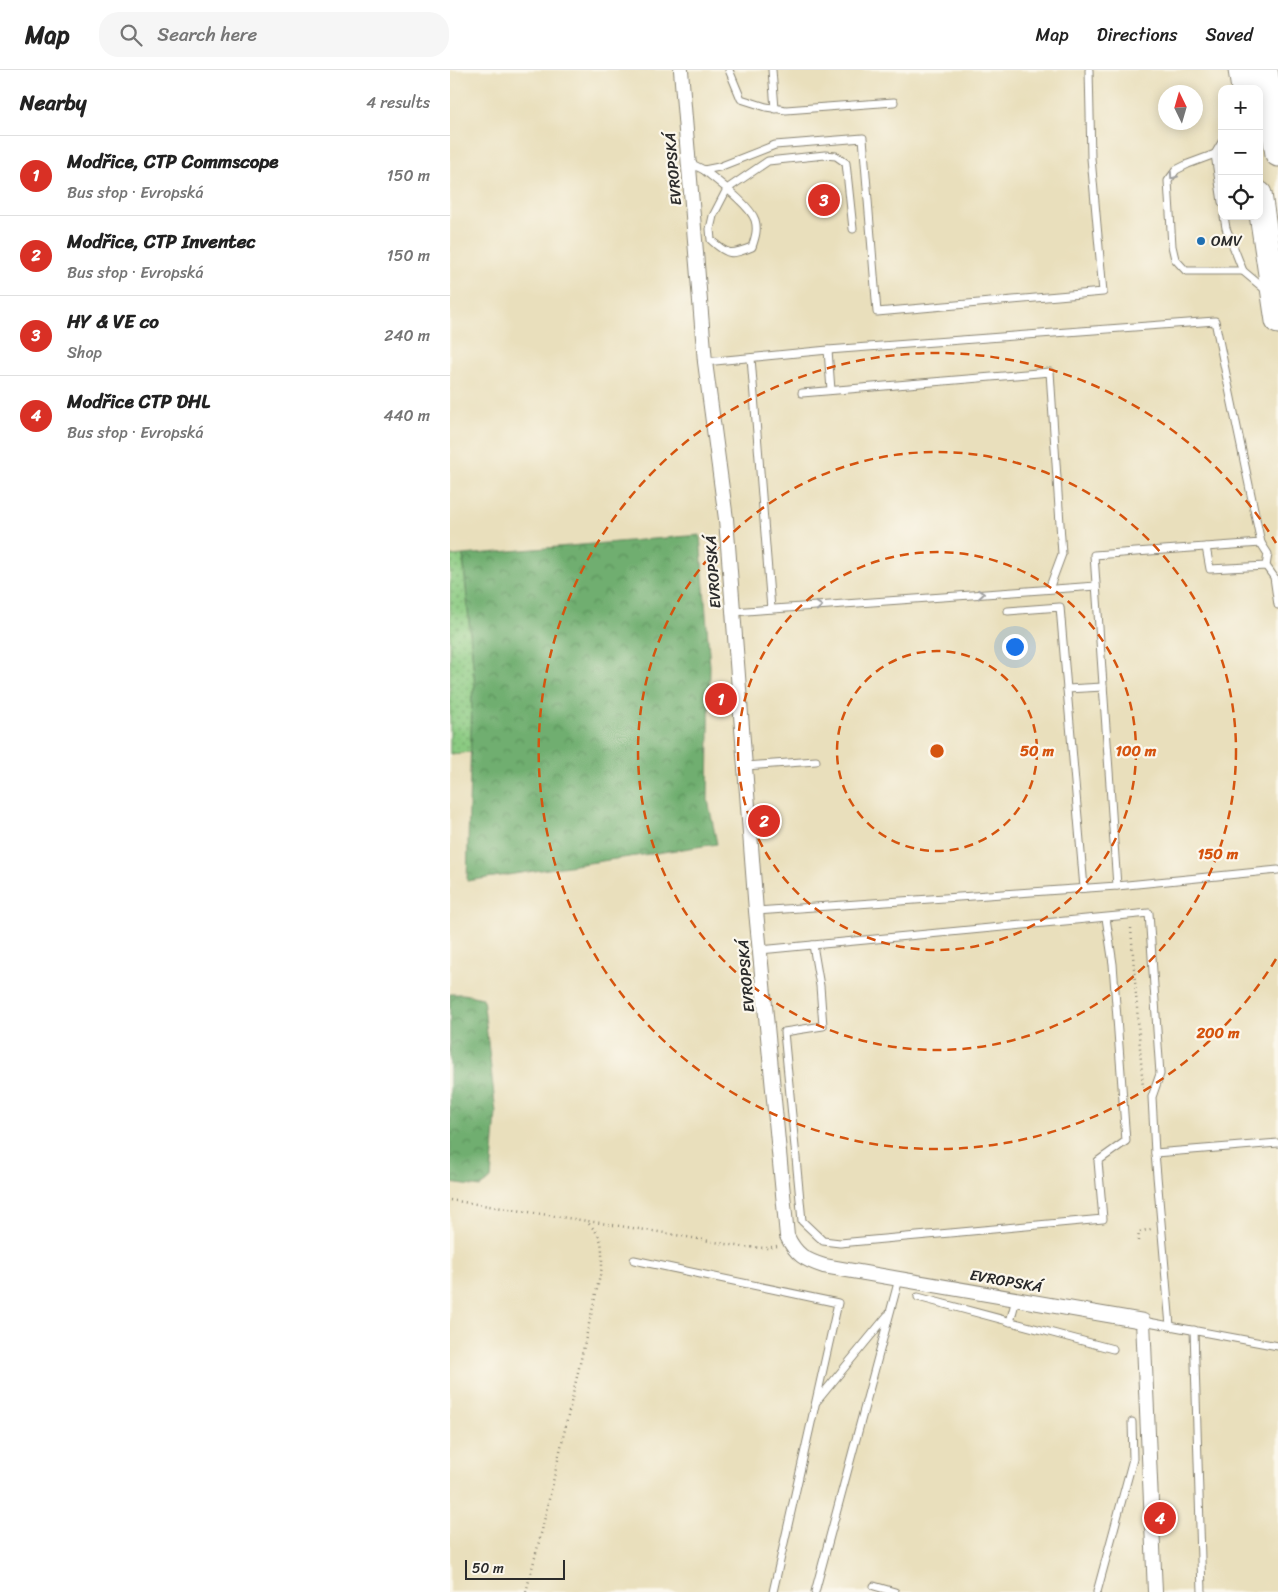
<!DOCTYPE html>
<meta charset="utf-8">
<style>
body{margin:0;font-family:Sriracha,sans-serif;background:#f6f6f6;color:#222}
.controls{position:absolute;right:15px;top:15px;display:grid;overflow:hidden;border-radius:10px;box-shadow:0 2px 12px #0003}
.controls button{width:45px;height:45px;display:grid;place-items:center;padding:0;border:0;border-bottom:1px solid #e0e0e0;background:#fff;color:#222;font:25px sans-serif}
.compass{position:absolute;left:708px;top:15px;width:45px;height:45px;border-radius:50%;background:#fff;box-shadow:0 2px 12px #0003;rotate:355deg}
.scale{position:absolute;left:15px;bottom:12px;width:100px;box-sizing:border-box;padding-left:5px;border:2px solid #2b2b2b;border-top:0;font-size:14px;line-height:18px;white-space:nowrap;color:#2b2b2b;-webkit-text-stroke:4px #fbf7ec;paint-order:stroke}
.you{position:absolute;left:564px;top:576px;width:18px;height:18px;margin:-12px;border:4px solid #fff;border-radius:50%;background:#1a73e8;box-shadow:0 0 0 8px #1a73e833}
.badge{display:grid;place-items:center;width:32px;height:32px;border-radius:50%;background:#d93025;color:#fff;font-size:16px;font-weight:700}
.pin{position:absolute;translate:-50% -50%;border:2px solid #fff;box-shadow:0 1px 5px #0006}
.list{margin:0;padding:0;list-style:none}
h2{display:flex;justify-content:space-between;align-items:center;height:65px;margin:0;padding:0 20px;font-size:21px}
h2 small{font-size:16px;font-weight:400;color:#767676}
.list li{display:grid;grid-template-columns:32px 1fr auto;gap:15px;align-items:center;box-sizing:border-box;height:80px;padding:0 20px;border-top:1px solid #e0e0e0}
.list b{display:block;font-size:19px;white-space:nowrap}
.list p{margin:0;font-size:16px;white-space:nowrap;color:#767676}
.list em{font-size:16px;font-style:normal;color:#767676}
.icon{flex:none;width:28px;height:28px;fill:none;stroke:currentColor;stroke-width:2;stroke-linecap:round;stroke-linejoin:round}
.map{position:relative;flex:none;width:828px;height:1522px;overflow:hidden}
header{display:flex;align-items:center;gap:30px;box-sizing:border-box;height:70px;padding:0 25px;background:#fff;border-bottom:1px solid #e0e0e0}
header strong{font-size:24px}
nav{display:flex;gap:28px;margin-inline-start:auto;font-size:18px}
.search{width:350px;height:45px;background:#f6f6f6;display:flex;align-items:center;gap:12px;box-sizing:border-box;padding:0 18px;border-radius:20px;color:#767676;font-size:19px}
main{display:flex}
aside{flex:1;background:#fff}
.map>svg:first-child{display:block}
</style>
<header>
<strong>Map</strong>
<div class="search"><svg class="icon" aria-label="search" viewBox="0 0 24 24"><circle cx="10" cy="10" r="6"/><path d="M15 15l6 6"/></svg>Search here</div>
<nav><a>Map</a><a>Directions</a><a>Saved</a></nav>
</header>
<main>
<aside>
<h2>Nearby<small>4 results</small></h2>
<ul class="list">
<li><span class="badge">1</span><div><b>Modřice, CTP Commscope</b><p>Bus stop · Evropská</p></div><em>150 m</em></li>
<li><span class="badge">2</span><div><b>Modřice, CTP Inventec</b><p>Bus stop · Evropská</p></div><em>150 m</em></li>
<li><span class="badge">3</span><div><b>HY &amp; VE co</b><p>Shop</p></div><em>240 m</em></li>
<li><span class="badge">4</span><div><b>Modřice CTP DHL</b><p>Bus stop · Evropská</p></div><em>440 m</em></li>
</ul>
</aside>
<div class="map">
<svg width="828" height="1522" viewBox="0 0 828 1522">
<defs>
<pattern id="grass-dots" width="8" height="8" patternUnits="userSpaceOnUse" patternTransform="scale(1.25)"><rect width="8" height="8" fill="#8aca81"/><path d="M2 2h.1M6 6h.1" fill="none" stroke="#71a46a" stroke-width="1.8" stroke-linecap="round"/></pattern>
<pattern id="forest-crowns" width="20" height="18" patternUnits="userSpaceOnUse" patternTransform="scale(1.25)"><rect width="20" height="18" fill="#6fae6f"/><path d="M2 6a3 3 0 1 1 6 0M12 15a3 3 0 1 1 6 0" fill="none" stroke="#5b8e5b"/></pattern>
</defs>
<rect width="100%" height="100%" fill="#fbf7ec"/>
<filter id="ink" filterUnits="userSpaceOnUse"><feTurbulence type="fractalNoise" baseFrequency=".02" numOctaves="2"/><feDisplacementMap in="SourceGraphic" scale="10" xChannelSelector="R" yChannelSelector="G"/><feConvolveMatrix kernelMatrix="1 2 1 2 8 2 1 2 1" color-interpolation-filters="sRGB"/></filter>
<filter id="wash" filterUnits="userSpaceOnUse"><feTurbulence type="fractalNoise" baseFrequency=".0096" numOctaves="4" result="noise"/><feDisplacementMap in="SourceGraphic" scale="20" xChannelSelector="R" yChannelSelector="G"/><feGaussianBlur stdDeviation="1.12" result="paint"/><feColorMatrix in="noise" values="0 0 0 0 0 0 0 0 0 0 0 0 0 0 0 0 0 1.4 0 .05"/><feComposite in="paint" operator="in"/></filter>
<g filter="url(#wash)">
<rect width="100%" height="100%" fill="#e9dfbc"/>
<polygon fill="url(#grass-dots)" stroke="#5a7a56" points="13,485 25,616 22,626 21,682 0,684 0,486"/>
<g fill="url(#forest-crowns)" stroke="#4d6c4d">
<polygon points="250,465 260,596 258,730 267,774 17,811 22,626 25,616 13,485"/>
<polygon points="0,924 13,924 33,928 46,1043 41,1109 30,1117 0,1113"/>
</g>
</g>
<g filter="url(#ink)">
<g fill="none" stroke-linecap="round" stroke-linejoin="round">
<defs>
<g id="lane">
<polyline points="279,0 291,29 316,37 336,40 444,32"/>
<polyline points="322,0 325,39"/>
<polyline points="772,72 765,84 772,132"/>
<polyline points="765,84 738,94 726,100 718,111 722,176 725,189 736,201 793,201"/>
<polyline points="238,92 254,100 269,97 325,75 413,68 427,242 653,222 641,88 639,0"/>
<path d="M254 100C267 111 300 135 305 150 308 160 305 168 302 177 281 185 278 186 261 170L260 159 263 146 277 119 318 91 375 85 386 86 396 93 403 159"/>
<polyline points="774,146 776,158 793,201 817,221"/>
<polyline points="301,288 321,539"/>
<polyline points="255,292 378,280 381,320"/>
<polyline points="352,323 600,302 612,484 599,519"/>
<polyline points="811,473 818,484 816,496"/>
<polyline points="756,477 760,499 816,496 824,507 828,535"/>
<polyline points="558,541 610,537 634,818"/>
<polyline points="283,542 646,516"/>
<polyline points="617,619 653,617"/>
<polyline points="295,696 366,691"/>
<polyline points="667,816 828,800"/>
<polyline points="306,841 667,816 644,485 811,473 765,251 378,280"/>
<polyline points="363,875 370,916 373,956 334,962 352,1151 373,1171 390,1173 653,1149 648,1091 676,1071 663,894 656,848"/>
<polyline points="310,880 699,843 710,1004 702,1027 705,1083 720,1256"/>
<polyline points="705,1083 828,1073"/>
<polyline points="184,1190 388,1233 323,1522"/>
<polyline points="468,1227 663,1279"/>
<polyline points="693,1251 828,1276"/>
<polyline points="560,1252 566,1229"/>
<polyline points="744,1260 752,1522"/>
<polyline points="367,1331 437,1246"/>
<polyline points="424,1516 445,1522"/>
<polyline points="365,1522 449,1209"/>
<polyline points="647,1522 683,1389 682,1352"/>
</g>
<path id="street" d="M231 0 255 292 276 449 306 841 337 1166C346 1185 355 1190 374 1196L693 1251 705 1522"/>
<g id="highway">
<polyline points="791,0 794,19"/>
<polyline points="815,0 828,84"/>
<polyline points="809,124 828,251"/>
</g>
</defs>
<use href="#lane" stroke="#8a8574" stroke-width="9"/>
<use href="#street" stroke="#8a8574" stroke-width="16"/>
<use href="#highway" stroke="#8a8574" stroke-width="27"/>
<g stroke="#8a8574" stroke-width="2.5" stroke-dasharray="1 4" stroke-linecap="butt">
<polyline points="681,858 693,1018"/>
<polyline points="0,1130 209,1162 293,1177 318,1178 327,1176"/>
<polyline points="688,1171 689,1162 701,1159"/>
<path d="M76 1522 92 1460 152 1197C152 1174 154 1168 136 1151"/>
</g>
<use href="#lane" stroke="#fff" stroke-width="7"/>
<use href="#street" stroke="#fff" stroke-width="14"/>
<use href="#highway" stroke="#fff" stroke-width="25"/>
</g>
<defs><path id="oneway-chevron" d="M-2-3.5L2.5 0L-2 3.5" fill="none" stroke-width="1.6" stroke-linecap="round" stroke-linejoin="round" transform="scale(1.25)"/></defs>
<g stroke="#a0a0a0">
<use href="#oneway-chevron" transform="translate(723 106) rotate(125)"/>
<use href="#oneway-chevron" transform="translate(531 524) rotate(-4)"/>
<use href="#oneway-chevron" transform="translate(369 536) rotate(-4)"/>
</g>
</g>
<g fill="none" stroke="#d5540f" stroke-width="2.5" stroke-dasharray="9 6">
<circle cx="487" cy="681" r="100"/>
<circle cx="487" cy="681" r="199"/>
<circle cx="487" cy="681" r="299"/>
<path d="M826 889A398 398 0 1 1 826 473"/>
</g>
<circle fill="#1f6fb2" stroke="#fbf7ec" stroke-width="2" cx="751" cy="171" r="5"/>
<g text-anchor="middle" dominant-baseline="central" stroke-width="4.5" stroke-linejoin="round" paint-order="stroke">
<g font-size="15" fill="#2b2b2b" stroke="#fbf7ec">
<text transform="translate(223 99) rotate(-95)">EVROPSKÁ</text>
<text transform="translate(263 502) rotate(-94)">EVROPSKÁ</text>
<text transform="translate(296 906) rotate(-95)">EVROPSKÁ</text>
<text transform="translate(556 1211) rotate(10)">EVROPSKÁ</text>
</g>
<g font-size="15" fill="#2b2b2b" stroke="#fbf7ec" text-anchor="start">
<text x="761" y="171">OMV</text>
</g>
</g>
<circle cx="487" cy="681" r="8" fill="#d5540f" stroke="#fbf7ec" stroke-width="2.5"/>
<g font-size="15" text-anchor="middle" font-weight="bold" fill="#d5540f" stroke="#fbf7ec" stroke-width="4.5" stroke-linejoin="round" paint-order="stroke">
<text x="587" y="686">50 m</text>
<text x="686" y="686">100 m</text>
<text x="768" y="789">150 m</text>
<text x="768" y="968">200 m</text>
</g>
</svg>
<div class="controls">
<button>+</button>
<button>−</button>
<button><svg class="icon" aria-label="locate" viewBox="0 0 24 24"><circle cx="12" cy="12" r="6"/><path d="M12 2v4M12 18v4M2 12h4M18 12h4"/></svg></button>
</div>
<svg class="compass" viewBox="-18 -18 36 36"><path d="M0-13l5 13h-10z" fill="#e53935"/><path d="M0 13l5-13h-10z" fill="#767676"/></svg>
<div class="scale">50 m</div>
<div class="you"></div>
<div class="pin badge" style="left:271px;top:629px">1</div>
<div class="pin badge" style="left:314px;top:751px">2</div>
<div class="pin badge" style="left:374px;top:130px">3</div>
<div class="pin badge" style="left:710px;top:1448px">4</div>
</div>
</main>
